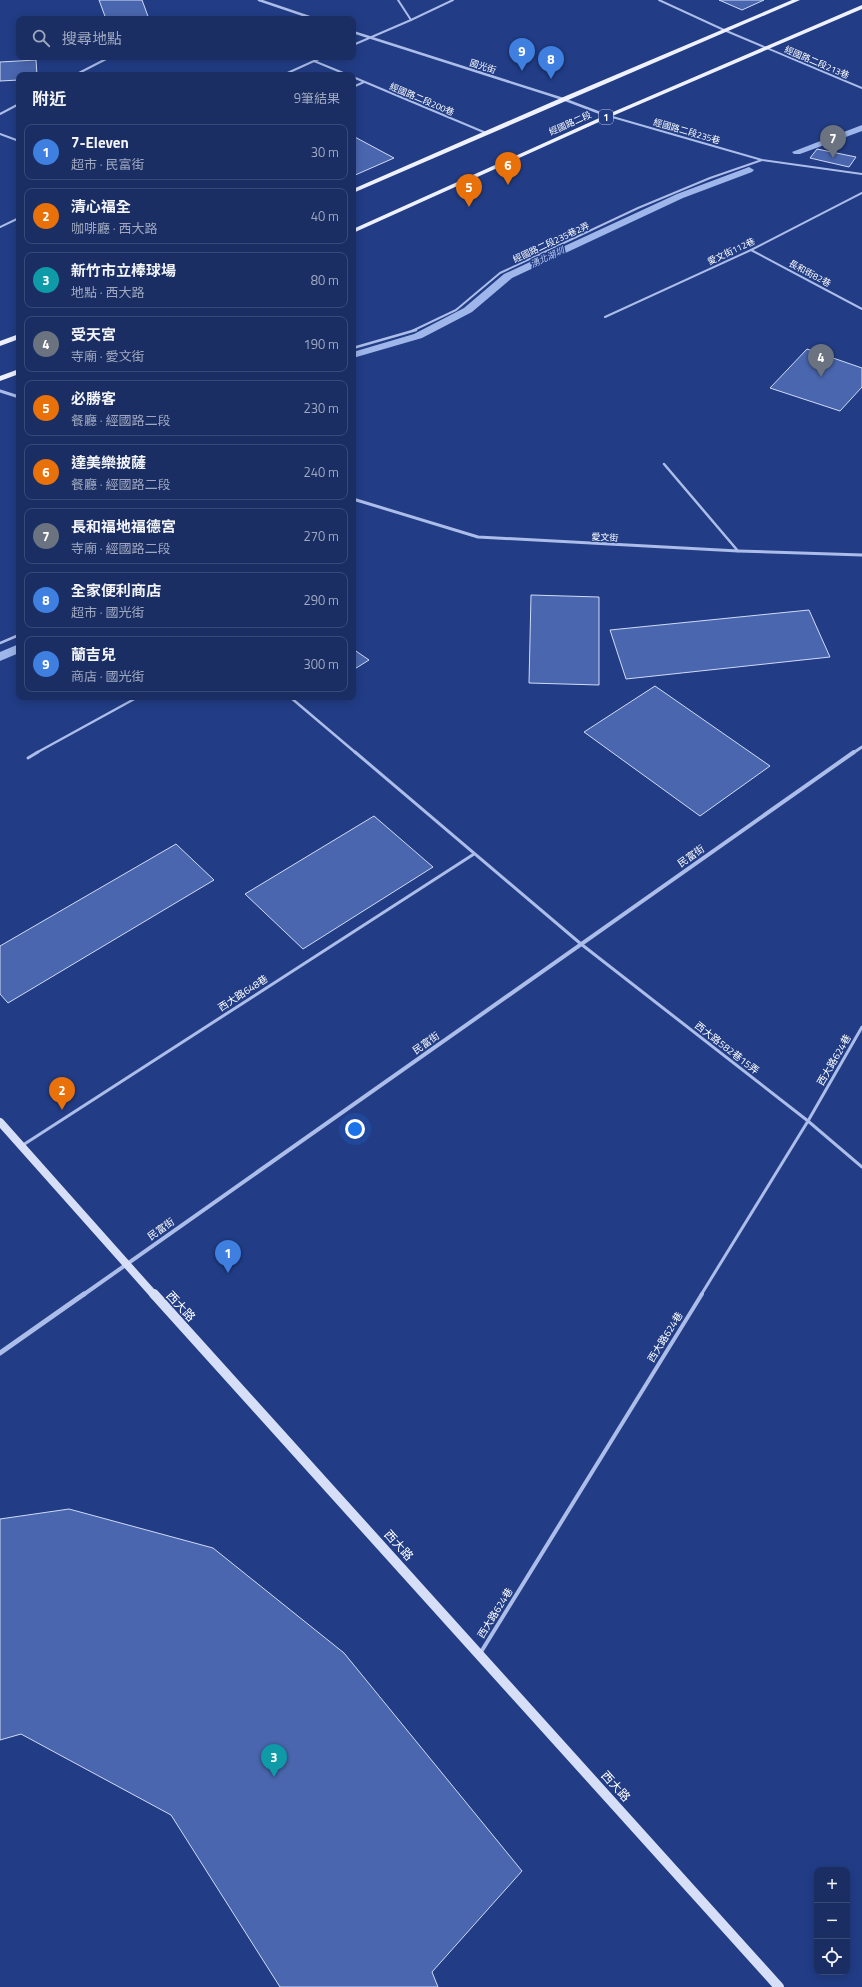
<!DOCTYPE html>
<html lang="zh-TW">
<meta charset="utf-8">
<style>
body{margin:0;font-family:"Titillium Web","Noto Sans TC",sans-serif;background:#273a6d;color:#f1f3f6}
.controls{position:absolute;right:12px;bottom:12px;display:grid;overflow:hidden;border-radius:8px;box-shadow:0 2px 10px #0003}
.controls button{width:36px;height:36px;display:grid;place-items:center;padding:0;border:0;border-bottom:1px solid #384a78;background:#1a2e64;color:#f1f3f6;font:20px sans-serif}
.you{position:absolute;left:355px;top:1129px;width:14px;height:14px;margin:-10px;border:3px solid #fff;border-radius:50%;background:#1a73e8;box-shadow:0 0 0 6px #1a73e833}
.badge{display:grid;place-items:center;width:26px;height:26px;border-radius:50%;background:#d6ab8b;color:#fff;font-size:13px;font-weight:700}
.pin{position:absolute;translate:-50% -33px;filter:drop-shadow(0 1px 2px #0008)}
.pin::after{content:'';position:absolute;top:21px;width:14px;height:12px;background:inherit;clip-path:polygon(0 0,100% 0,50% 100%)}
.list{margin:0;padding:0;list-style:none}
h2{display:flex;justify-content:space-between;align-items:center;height:52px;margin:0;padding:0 16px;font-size:17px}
h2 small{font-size:13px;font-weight:400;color:#9fa8bf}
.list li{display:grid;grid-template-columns:26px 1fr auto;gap:12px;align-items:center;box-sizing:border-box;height:56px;margin:0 8px 8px;padding:0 8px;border:1px solid #384a78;border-radius:8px}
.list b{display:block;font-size:15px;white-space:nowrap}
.list p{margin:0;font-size:13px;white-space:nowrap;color:#9fa8bf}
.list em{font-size:13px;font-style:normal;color:#9fa8bf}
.icon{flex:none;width:22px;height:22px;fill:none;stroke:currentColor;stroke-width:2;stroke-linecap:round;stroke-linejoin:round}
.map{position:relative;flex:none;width:862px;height:1987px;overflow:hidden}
.search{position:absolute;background:#1a2e64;box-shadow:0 2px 10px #0003;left:16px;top:16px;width:340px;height:44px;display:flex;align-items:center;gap:10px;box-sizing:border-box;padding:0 14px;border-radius:8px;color:#9fa8bf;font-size:15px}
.panel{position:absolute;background:#1a2e64;box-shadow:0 2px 10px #0003;left:16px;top:72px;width:340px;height:628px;border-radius:8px}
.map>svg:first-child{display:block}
</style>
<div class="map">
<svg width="862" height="1987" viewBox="0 0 862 1987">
<rect width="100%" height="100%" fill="#223d86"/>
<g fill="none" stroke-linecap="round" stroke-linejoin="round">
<g fill="#9fb6eb" fill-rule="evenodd">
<polygon points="862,125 862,131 800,154 794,154 792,152"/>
<polygon points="749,167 754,170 752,172 683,198 512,278 472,312 422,338 353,358 353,352 414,334 464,308 504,274 677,194"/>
<polygon points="19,644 19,653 0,661 0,652"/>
</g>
</g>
<g fill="#4a66ae" stroke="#d0dbf7">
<polygon points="99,0 142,0 149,19 106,19"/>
<polygon points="719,0 764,0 742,10"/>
<polygon points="36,60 37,75 19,75 19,80 0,81 0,62"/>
<polygon points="353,136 394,158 353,176"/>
<polygon points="817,149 856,157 849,167 810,158"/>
<polygon points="807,349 862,368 862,387 840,411 770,388"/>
<polygon points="531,595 599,597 599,685 529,683"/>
<polygon points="809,610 830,657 626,679 610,630"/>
<polygon points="353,649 369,660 353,670"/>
<polygon points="655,686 770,766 700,816 584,732"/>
<polygon points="374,816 433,867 303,949 245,894"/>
<polygon points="176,844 214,880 8,1003 0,994 0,946"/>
<polygon points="69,1509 213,1548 344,1653 522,1871 432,1972 438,1987 280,1987 171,1815 21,1734 0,1740 0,1519"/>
</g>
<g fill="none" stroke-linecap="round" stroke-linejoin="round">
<g stroke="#acbde9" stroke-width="2">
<polyline points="659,0 724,30 862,88"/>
<polyline points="411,20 453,0"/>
<polyline points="353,45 411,20 398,0"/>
<polyline points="324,57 314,61 348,75"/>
<polyline points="75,75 110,57"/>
<polyline points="283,75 314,61"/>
<polyline points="353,77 486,133"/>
<polyline points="353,87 364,82"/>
<polyline points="0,114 19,104"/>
<polyline points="609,116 762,160 862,174"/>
<polyline points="0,134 19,141"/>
<polyline points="0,227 19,218"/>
<polyline points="751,250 862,309"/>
<polyline points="605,317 751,250 862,193"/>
<polyline points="412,331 456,310 500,273 638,208 710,178 762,160"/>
</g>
<g stroke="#acbde9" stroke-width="2.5">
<polyline points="353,348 416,330"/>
<polyline points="664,464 738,551"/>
<polyline points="0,643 19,635"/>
<polyline points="290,697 356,753"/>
<polyline points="36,753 138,697"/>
</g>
<g stroke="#acbde9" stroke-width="3">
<polyline points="355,752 581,944 808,1121 862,1167"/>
<polyline points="28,758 38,752"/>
<polyline points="23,1145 474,854"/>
<polyline points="701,1295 808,1121 862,1027"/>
</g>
<polyline stroke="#acbde9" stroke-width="4" points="481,1652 702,1294"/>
<g stroke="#acbde9" stroke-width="2.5">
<polyline points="259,0 315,19"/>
<polyline points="353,32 563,99 608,116"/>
</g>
<g stroke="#acbde9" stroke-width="3">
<polyline points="0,391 19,397"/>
<polyline points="353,499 478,537 738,551 862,555"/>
<polyline points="853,753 862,747"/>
</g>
<polyline stroke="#acbde9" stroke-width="4" points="83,1295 854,752"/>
<polyline stroke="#acbde9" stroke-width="5" points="0,1353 84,1294"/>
<polyline stroke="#d6dff7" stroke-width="8" points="0,1122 154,1295"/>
<polyline stroke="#d6dff7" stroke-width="10" points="154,1294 779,1987"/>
<g fill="#eff2fe" fill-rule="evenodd">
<polygon points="792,0 800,0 353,193 353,189 561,98"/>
<polygon points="862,5 862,9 610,117 353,233 353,229 606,115"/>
<polygon points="19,334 19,339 0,346 0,341"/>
<polygon points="19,369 19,374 0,381 0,376"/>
</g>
</g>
<g text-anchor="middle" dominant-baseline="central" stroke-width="3" stroke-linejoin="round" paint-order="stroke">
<g font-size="9" fill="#fff" stroke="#223d86">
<text transform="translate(817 62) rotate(23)">經國路二段213巷</text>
<text transform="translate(483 66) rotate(18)">國光街</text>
<text transform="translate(422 99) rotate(23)">經國路二段200巷</text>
<text transform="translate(570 123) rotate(-24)">經國路二段</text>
<text transform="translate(687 131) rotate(16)">經國路二段235巷</text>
<text transform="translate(551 242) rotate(-25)">經國路二段235巷2弄</text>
<text transform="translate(731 251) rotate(-25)">愛文街112巷</text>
<text transform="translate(810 273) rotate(28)">長和街82巷</text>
<text transform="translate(605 537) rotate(3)">愛文街</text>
</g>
<rect fill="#223d86" stroke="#bdc5db" stroke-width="1" x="599" y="110" width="14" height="14" rx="3"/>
<g font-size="9" font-weight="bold" fill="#fff">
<text x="606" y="117">1</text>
</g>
<g font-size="9" font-style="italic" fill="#b7c8f1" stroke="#223d86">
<text transform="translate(547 257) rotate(-25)">湧北湖圳</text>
</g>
<g font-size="10" fill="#fff" stroke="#223d86">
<text transform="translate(691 856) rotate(-35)">民富街</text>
<text transform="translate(243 993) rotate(-33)">西大路648巷</text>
<text transform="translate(426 1043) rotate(-35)">民富街</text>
<text transform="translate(727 1048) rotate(38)">西大路582巷15弄</text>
<text transform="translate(834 1060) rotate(-60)">西大路624巷</text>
<text transform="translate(161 1229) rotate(-35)">民富街</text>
<text transform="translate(665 1337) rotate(-58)">西大路624巷</text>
<text transform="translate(495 1613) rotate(-58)">西大路624巷</text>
</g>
<g font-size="12" fill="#fff" stroke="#223d86">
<text transform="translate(181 1306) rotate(47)">西大路</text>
<text transform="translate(399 1545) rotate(48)">西大路</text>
<text transform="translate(616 1786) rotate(48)">西大路</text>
</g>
</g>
</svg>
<div class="controls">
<button>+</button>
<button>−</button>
<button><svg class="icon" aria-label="locate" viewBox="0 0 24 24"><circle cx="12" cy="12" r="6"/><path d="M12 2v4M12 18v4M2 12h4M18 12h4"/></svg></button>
</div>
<div class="you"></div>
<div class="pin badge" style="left:228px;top:1273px;background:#3f7fe0">1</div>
<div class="pin badge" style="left:62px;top:1110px;background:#e8710a">2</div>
<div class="pin badge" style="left:274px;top:1777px;background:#0f9aa8">3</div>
<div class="pin badge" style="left:821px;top:377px;background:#6b7280">4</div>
<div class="pin badge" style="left:469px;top:207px;background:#e8710a">5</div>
<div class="pin badge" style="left:508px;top:185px;background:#e8710a">6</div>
<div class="pin badge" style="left:833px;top:158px;background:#6b7280">7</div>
<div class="pin badge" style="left:551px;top:79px;background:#3f7fe0">8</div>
<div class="pin badge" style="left:522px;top:71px;background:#3f7fe0">9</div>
<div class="search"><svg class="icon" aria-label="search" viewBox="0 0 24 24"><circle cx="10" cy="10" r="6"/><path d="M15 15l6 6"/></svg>搜尋地點</div>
<section class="panel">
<h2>附近<small>9筆結果</small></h2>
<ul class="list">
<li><span class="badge" style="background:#3f7fe0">1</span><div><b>7-Eleven</b><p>超市 · 民富街</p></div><em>30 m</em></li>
<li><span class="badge" style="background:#e8710a">2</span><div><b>清心福全</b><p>咖啡廳 · 西大路</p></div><em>40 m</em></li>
<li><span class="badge" style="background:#0f9aa8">3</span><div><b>新竹市立棒球場</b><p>地點 · 西大路</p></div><em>80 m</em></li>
<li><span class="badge" style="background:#6b7280">4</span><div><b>受天宮</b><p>寺廟 · 愛文街</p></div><em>190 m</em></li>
<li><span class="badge" style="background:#e8710a">5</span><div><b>必勝客</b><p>餐廳 · 經國路二段</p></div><em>230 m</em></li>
<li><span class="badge" style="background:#e8710a">6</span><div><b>達美樂披薩</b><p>餐廳 · 經國路二段</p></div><em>240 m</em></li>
<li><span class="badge" style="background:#6b7280">7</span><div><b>長和福地福德宮</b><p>寺廟 · 經國路二段</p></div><em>270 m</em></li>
<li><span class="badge" style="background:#3f7fe0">8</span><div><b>全家便利商店</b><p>超市 · 國光街</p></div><em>290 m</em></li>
<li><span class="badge" style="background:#3f7fe0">9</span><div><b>蘭吉兒</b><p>商店 · 國光街</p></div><em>300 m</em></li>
</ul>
</section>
</div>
